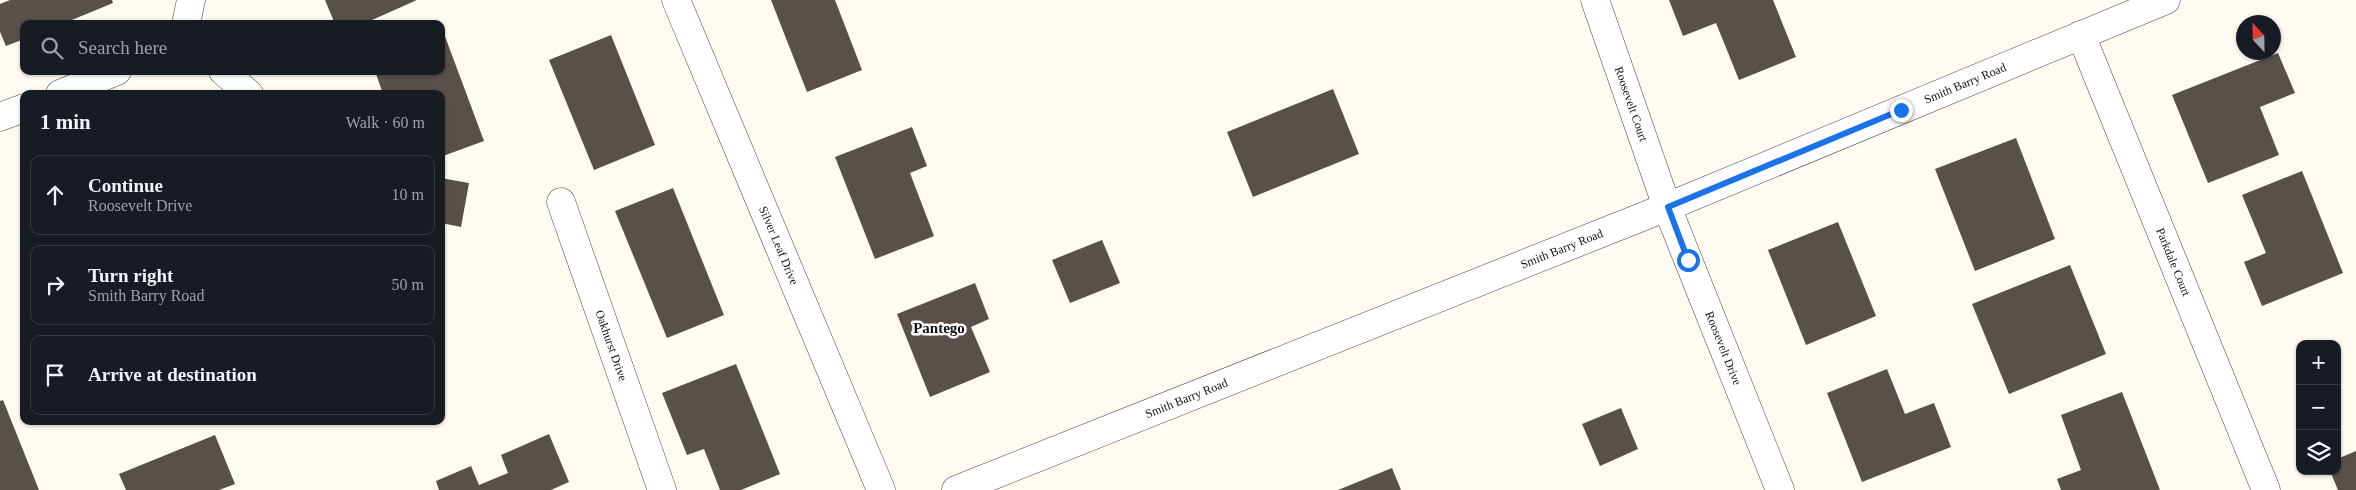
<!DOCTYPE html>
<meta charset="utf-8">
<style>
body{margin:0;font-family:Georgia,serif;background:#20242c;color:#f1f3f6}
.controls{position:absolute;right:15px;bottom:15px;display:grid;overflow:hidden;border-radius:10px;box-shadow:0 1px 4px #0004}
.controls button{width:45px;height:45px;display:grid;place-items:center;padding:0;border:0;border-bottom:1px solid #363941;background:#171b24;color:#f1f3f6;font:25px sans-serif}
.compass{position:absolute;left:2236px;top:15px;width:45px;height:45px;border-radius:50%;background:#171b24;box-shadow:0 1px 4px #0004;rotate:338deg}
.stop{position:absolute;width:15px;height:15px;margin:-11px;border:4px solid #1a73e8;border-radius:50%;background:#fff}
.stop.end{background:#1a73e8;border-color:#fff;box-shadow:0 1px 5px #0008}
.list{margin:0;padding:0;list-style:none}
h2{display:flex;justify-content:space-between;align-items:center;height:65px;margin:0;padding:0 20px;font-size:21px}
h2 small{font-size:16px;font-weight:400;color:#9ea1a6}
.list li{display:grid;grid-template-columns:32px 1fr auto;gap:15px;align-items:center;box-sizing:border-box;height:80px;margin:0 10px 10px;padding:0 10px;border:1px solid #363941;border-radius:10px}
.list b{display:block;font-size:19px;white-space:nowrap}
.list p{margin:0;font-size:16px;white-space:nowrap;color:#9ea1a6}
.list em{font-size:16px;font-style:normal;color:#9ea1a6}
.icon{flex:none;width:28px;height:28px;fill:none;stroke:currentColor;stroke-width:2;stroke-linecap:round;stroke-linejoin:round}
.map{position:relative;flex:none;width:2356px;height:490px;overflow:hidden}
.search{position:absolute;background:#171b24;box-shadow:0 1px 4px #0004;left:20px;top:20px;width:425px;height:55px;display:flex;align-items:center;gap:12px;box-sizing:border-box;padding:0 18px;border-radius:10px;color:#9ea1a6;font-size:19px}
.panel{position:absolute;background:#171b24;box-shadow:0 1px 4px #0004;left:20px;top:90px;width:425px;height:335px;border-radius:10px}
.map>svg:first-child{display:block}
</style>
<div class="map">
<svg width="2356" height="490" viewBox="0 0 2356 490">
<rect width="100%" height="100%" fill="#fffbf3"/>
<g fill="#594f4b">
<polygon points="10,0 112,0 113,3 62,24 24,24 24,39 6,46 0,32 0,4"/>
<polygon points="325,0 417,0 363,24 335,24"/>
<polygon points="771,0 835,0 862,70 807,92"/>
<polygon points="1669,0 1773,0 1796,57 1739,80 1716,23 1683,36"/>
<polygon points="443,31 484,141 443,156 441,151 441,94 383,94 375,71 441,71"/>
<polygon points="611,35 655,145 594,170 549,60"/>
<polygon points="2278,53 2295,93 2260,107 2279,155 2208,183 2172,95"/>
<polygon points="1333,89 1359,154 1253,197 1227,132"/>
<polygon points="912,127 927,166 910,173 934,236 875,259 835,157"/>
<polygon points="2016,138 2055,239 1975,271 1935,169"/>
<polygon points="2302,171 2343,273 2262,306 2244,262 2266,253 2242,195"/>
<polygon points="441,178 469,183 461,227 441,223"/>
<polygon points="673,188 724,315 667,338 615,211"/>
<polygon points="1838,222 1876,316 1806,345 1768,250"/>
<polygon points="1102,240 1120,283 1070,303 1052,260"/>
<polygon points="2070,265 2106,354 2009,394 1972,304"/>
<polygon points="975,283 989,319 971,327 990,372 930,397 897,314"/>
<polygon points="736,364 780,474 741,490 720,490 704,449 687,455 662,393"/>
<polygon points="1887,369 1905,414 1934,403 1951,447 1862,482 1827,393"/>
<polygon points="2122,392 2160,490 2061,490 2057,479 2081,470 2061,415"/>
<polygon points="3,400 39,490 0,490 0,401"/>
<polygon points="1621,408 1638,449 1600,466 1582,424"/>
<polygon points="549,434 569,482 551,490 439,490 436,481 471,466 479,485 508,473 501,455"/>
<polygon points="215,435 235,484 219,490 126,490 119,474"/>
<polygon points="2356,451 2356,490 2338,490 2330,471 2337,471 2337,459"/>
<polygon points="1392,468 1401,490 1338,490"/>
</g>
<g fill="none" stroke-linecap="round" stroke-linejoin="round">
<defs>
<g id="minor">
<path id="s1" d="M676 0 881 490"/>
<path id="s2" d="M1595 0 1667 207"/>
<polyline points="186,24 191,0"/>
<path id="s3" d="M2081 35 2266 490"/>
<polyline points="223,71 249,94"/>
<polyline points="60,94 117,71"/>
<polyline points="0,117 24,108"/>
<path id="s4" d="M561 202 662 490"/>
</g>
<g id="tertiary">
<path id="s5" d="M1667 207 1780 490"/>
<path id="s6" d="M956 490 1667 207 2166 0"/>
</g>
</defs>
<use href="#minor" stroke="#434343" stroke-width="29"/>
<use href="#tertiary" stroke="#434343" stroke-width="29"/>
<use href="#minor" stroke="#fff" stroke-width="28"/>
<use href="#tertiary" stroke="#fff" stroke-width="28"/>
</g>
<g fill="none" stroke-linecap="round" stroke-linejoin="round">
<polyline stroke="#1a73e8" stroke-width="6" points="1688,260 1668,207 1901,110"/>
</g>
<g text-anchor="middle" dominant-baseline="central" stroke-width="5" stroke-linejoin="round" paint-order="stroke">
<g font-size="12" fill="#101010" stroke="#fff">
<text stroke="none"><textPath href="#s6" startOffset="1088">Smith Barry Road</textPath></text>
<text stroke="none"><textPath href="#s2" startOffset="110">Roosevelt Court</textPath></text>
<text stroke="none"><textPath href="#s1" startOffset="266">Silver Leaf Drive</textPath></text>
<text stroke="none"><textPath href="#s6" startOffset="652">Smith Barry Road</textPath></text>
<text stroke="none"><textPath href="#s3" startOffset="245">Parkdale Court</textPath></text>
<text stroke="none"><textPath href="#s4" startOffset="152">Oakhurst Drive</textPath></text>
<text stroke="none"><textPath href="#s5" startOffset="152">Roosevelt Drive</textPath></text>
<text stroke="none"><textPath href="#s6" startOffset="248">Smith Barry Road</textPath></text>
</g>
<g font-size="15" font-weight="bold" fill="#101010" stroke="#fff">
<text x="939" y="328">Pantego</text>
</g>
</g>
</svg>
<div class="controls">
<button>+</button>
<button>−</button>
<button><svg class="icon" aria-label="layers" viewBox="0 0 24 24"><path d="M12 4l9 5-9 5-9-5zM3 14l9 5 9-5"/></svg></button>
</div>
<svg class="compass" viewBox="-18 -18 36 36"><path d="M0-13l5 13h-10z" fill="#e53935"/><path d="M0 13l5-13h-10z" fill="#9ea1a6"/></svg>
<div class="stop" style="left:1688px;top:260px"></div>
<div class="stop end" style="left:1901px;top:110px"></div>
<div class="search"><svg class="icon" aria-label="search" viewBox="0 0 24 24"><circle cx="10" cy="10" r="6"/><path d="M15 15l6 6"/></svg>Search here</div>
<section class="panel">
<h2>1 min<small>Walk · 60 m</small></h2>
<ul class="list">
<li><svg class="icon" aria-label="ahead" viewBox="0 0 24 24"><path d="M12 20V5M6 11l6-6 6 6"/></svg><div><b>Continue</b><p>Roosevelt Drive</p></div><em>10 m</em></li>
<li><svg class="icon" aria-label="right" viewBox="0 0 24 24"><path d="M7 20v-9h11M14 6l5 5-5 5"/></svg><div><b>Turn right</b><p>Smith Barry Road</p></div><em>50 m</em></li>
<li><svg class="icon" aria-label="arrive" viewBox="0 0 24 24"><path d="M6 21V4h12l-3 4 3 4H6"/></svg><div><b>Arrive at destination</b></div></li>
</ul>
</section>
</div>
